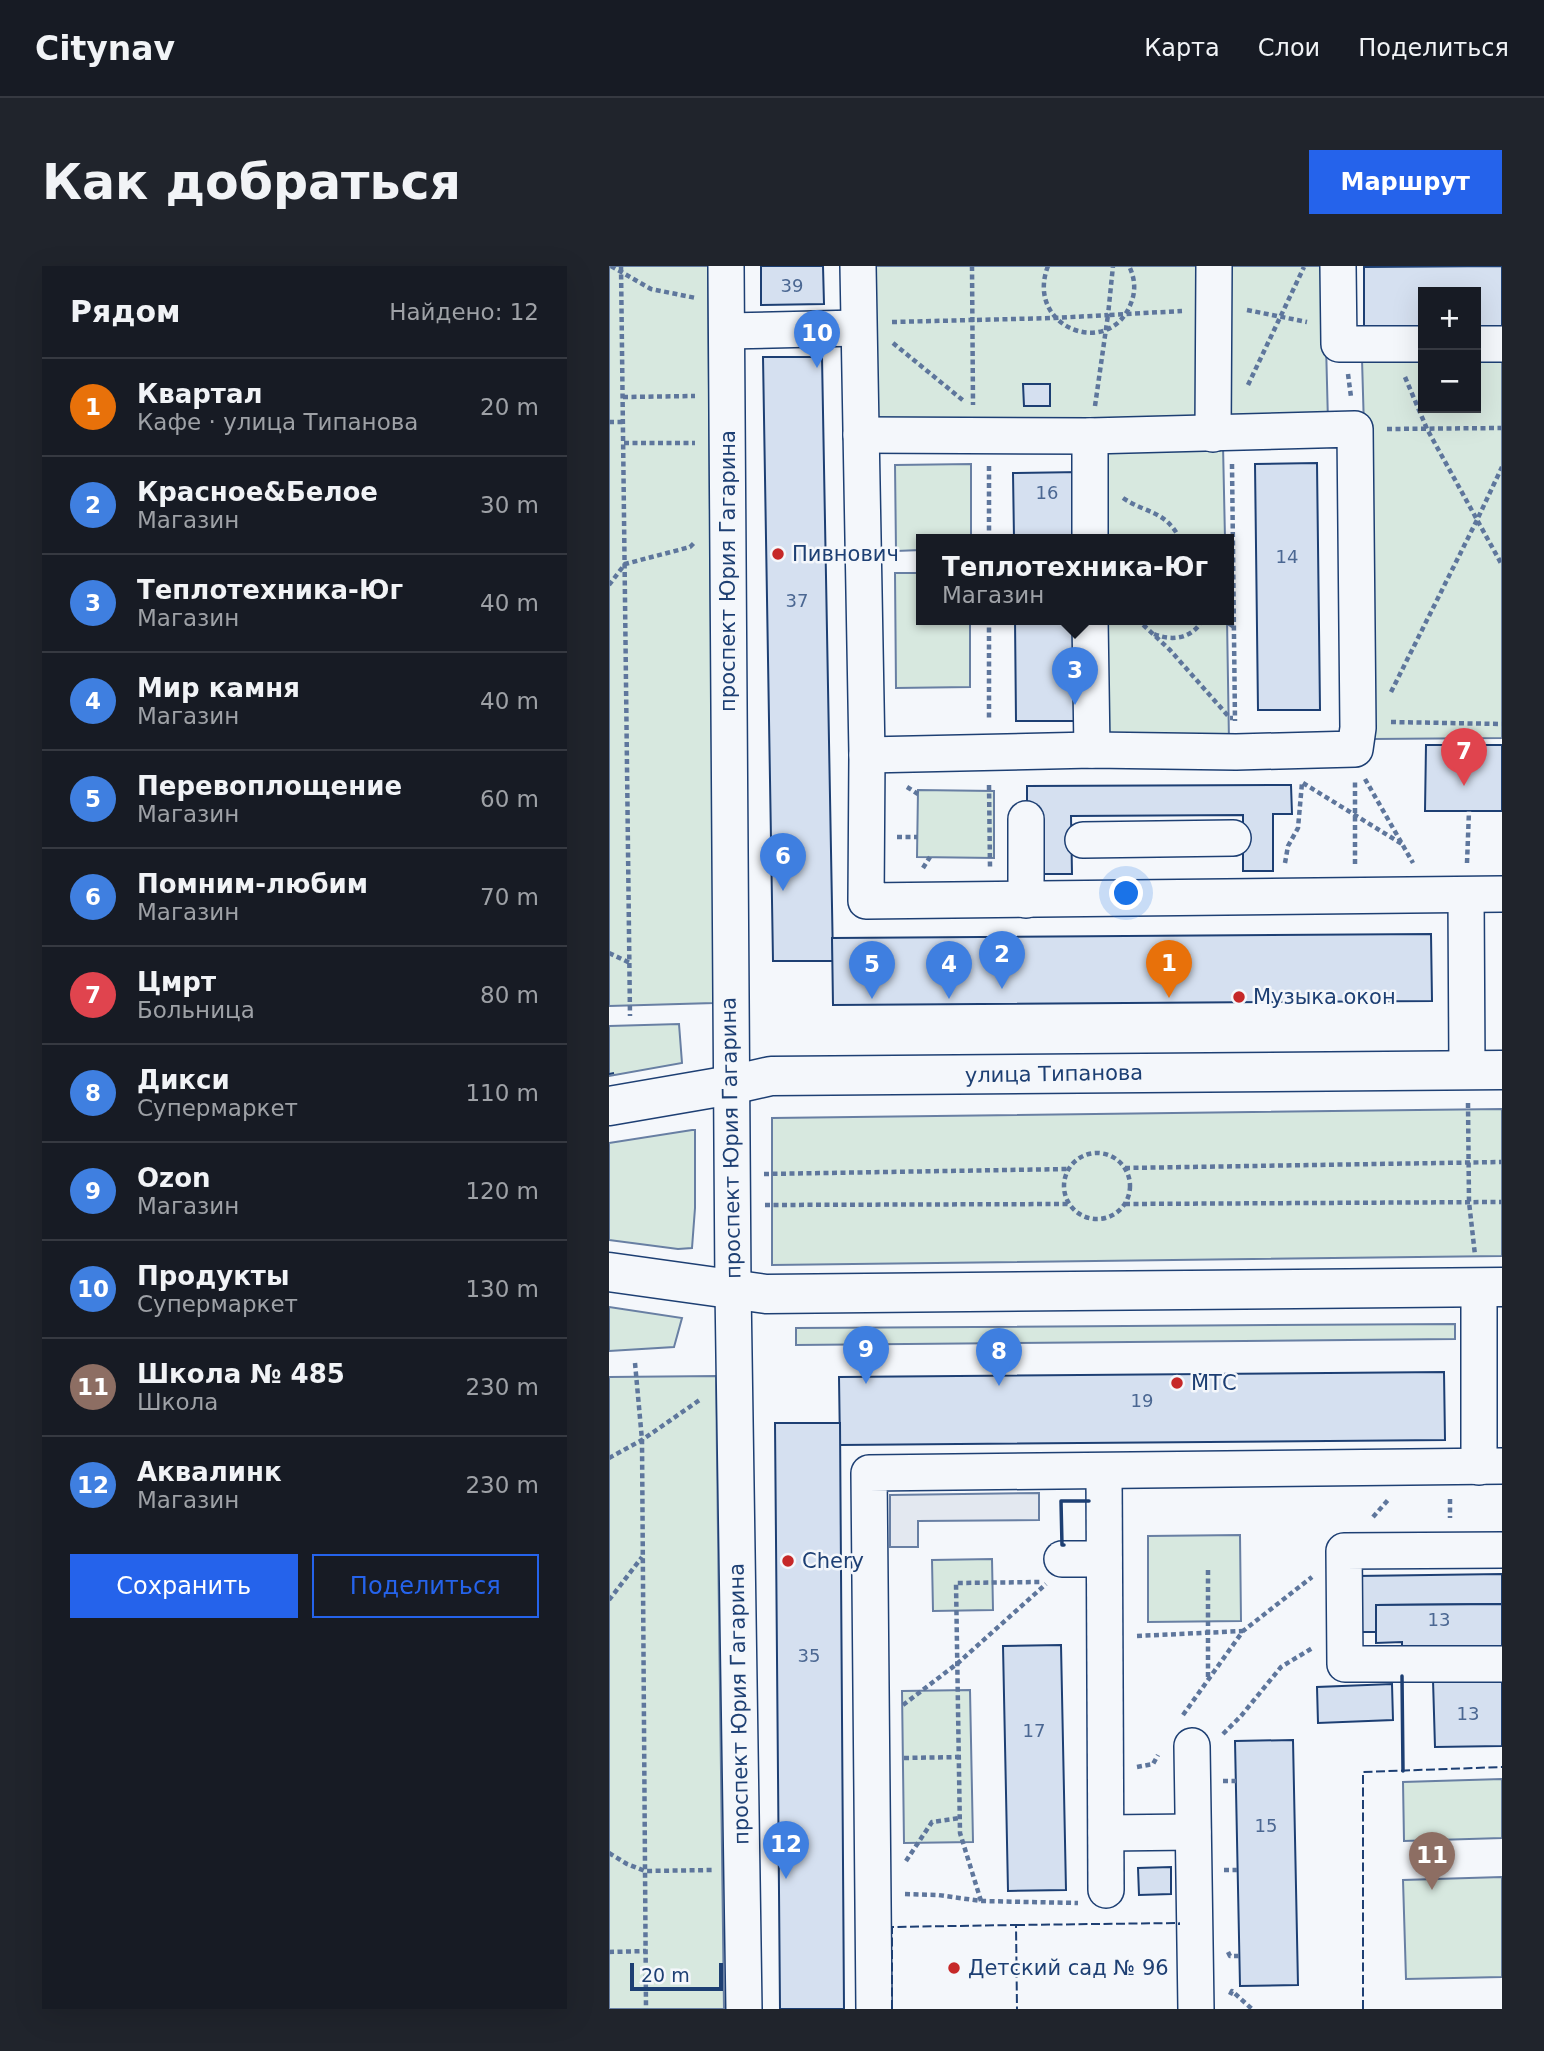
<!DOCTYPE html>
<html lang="ru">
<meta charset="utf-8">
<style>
body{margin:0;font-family:"DejaVu Sans",sans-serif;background:#20242c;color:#f1f3f6}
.controls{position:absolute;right:21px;top:21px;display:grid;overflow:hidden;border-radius:0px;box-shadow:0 7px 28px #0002}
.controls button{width:63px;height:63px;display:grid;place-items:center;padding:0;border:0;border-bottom:2px solid #363941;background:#171b24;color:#f1f3f6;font:35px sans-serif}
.scale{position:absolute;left:21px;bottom:18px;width:93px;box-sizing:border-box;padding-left:7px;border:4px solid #1d3f73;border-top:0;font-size:19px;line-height:24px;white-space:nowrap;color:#1d3f73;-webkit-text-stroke:5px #f4f7fb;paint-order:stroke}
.you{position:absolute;left:518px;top:628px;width:24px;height:24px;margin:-18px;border:5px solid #fff;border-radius:50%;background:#1a73e8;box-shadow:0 0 0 10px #1a73e833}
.badge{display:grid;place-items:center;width:46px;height:46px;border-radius:50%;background:#2563eb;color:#fff;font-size:23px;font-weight:700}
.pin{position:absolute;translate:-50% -58px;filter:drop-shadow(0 2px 4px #0008)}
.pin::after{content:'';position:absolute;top:37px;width:24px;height:21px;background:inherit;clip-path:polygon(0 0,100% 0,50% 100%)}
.popup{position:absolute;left:307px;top:268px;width:318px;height:91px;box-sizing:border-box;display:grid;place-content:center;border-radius:0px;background:#171b24;filter:drop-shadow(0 2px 5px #0005);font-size:23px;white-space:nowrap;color:#9ea1a6}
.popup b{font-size:26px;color:#f1f3f6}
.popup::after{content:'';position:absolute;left:50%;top:100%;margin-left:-14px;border:14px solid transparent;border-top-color:#171b24}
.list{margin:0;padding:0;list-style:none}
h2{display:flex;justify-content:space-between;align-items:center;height:91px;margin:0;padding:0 28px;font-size:30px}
h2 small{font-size:23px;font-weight:400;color:#9ea1a6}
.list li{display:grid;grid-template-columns:46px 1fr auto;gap:21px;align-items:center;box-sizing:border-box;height:98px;padding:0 28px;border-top:2px solid #363941}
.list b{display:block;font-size:26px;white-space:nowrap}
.list p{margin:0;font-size:23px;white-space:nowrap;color:#9ea1a6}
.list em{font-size:23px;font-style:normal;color:#9ea1a6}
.actions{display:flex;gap:14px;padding:21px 28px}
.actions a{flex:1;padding:16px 0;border:2px solid #2563eb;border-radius:0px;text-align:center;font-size:24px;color:#2563eb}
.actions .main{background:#2563eb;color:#fff}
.map{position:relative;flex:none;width:893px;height:1743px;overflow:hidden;border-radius:0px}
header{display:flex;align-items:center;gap:42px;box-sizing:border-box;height:98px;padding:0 35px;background:#171b24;border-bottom:2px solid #363941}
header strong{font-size:33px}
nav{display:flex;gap:38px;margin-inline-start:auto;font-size:24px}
.intro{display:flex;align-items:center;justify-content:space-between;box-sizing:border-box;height:168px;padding:0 42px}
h1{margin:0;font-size:49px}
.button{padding:18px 32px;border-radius:0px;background:#2563eb;color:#fff;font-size:24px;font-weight:700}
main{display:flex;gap:42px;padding:0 42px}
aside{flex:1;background:#171b24;border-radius:0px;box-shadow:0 7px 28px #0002}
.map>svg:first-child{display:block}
</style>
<header>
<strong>Citynav</strong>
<nav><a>Карта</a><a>Слои</a><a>Поделиться</a></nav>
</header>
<div class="intro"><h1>Как добраться</h1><a class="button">Маршрут</a></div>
<main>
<aside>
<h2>Рядом<small>Найдено: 12</small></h2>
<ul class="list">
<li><span class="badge" style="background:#e8710a">1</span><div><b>Квартал</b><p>Кафе · улица Типанова</p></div><em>20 m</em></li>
<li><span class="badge" style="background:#3f7fe0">2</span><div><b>Красное&amp;Белое</b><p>Магазин</p></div><em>30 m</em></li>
<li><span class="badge" style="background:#3f7fe0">3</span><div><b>Теплотехника-Юг</b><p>Магазин</p></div><em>40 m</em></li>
<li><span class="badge" style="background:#3f7fe0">4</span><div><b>Мир камня</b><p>Магазин</p></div><em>40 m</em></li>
<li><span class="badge" style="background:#3f7fe0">5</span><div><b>Перевоплощение</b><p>Магазин</p></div><em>60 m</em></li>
<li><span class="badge" style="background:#3f7fe0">6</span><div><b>Помним-любим</b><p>Магазин</p></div><em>70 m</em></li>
<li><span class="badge" style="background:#e0444e">7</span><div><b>Цмрт</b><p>Больница</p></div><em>80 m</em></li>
<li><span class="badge" style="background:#3f7fe0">8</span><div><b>Дикси</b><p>Супермаркет</p></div><em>110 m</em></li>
<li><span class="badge" style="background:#3f7fe0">9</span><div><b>Ozon</b><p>Магазин</p></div><em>120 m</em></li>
<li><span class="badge" style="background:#3f7fe0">10</span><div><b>Продукты</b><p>Супермаркет</p></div><em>130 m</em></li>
<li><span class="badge" style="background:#8d6e63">11</span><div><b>Школа № 485</b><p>Школа</p></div><em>230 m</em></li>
<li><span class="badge" style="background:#3f7fe0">12</span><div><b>Аквалинк</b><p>Магазин</p></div><em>230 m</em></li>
</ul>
<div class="actions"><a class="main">Сохранить</a><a>Поделиться</a></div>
</aside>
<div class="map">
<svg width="893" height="1743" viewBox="0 0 893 1743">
<rect width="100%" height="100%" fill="#f4f7fb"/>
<g fill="#d7e8df" stroke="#687fa3" stroke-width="2">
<polygon points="0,0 99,0 105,737 0,740"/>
<polygon points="264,0 591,0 593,158 263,159"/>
<polygon points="611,0 715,0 719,156 613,159"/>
<polygon points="753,93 814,94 814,142 867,142 867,94 893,94 893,472 764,473"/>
<polygon points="614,179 616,273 494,273 494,180"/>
<polygon points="362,198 362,273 312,273 312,284 287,285 286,199"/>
<polygon points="286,307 312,307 312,353 361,353 361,421 287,422"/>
<polygon points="494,353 618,353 620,476 495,475"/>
<polygon points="309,524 385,525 385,592 308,591"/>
<polygon points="70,758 73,797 0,810 0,760"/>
<polygon points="893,843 893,990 163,999 163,852"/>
<polygon points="83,864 86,864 86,942 83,982 69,983 0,974 0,877"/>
<polygon points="0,1041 73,1052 65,1081 0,1085"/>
<polygon points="846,1058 846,1073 187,1079 187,1062"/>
<polygon points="107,1110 115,1743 0,1743 0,1111"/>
<polygon points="631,1269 632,1355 539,1356 539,1270"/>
<polygon points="383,1293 384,1344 324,1345 323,1294"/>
<polygon points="361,1424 364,1576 295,1577 293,1425"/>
<polygon points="893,1513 893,1572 795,1575 794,1516"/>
<polygon points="893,1611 893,1711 797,1713 794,1614"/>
</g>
<polygon fill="#e3e8f0" stroke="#687fa3" stroke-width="2" points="430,1227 430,1254 309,1255 309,1281 281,1281 281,1229"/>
<g fill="#d5e0f0" stroke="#1d3f73" stroke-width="2">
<polygon points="152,0 214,0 215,38 152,39"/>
<polygon points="893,0 893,65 867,65 867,26 814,26 814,65 755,65 755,1"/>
<polygon points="154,91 213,91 224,695 164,695"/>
<polygon points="414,118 441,118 441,140 415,140"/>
<polygon points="708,197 711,444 649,444 646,198"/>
<polygon points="471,206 472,273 405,273 404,207"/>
<polygon points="406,353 473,353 474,455 407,455"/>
<polygon points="817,479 893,479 893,545 816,545"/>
<polygon points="682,519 683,548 664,548 664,605 634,605 634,549 462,550 463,608 434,608 434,550 418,550 418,520"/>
<polygon points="822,668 823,735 224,739 223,672"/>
<polygon points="835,1106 836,1174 231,1179 230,1111"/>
<polygon points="166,1157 231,1157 235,1743 171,1743"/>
<polygon points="893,1308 893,1338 767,1339 767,1366 749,1366 748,1310"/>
<polygon points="893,1338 893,1383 793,1383 793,1376 767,1377 767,1339"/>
<polygon points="452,1379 457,1624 399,1625 394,1380"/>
<polygon points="893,1413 893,1480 826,1481 824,1414"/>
<polygon points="783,1418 784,1454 709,1457 708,1421"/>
<polygon points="684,1474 689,1719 631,1720 626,1475"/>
<polygon points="562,1601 562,1628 530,1629 529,1602"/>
</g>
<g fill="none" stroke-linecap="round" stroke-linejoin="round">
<defs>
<g id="minor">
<polyline points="117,0 124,1023 135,1743"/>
<polyline points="249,0 258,489 257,635 893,628"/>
<polyline points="729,0 730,78 814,78"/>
<polyline points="118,65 249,62"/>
<polyline points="867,78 893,78"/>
<polyline points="604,168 605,0"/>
<polyline points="252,169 481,170 746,163 749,462 746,483 627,486 483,484 258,489"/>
<polyline points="481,273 481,170"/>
<polyline points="481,353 483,484"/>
<polyline points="474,574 624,572"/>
<polyline points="857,629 858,804"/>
<polyline points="417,634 417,553"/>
<polyline points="870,1022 870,1201"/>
<polyline points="495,1205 497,1624"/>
<polyline points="893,1284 735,1285 736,1398 893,1398"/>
<polyline points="453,1293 495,1293"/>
<polyline points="583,1480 587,1743"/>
<polyline points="497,1567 584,1566"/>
<polyline points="265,1743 260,1207 893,1200"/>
</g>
<g id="major">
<polyline points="0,840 122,819 162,810 893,804"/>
<polyline points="0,1006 157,1028 893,1021"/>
</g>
</defs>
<use href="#minor" stroke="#1d3f73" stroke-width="38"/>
<use href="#major" stroke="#1d3f73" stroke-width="41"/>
<g stroke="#5e769c" stroke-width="4.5" stroke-dasharray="5 3.5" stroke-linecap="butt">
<polyline points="2,0 42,23 87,32"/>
<polyline points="12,0 21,750"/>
<polyline points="363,0 364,139"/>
<path d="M439 0C415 62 501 94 522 37 527 25 526 12 520 0"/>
<polyline points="638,44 698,56"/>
<polyline points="283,56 446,52 499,49 504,0"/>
<polyline points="284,77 356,136"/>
<polyline points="739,108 742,131"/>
<polyline points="796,111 818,163 893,299"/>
<polyline points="639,119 695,1"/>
<polyline points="14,131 86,130"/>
<polyline points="486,140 499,49 573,45"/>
<polyline points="0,156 14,156"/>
<polyline points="778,163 893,162"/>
<polyline points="15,177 86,177"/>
<polyline points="623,198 626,455"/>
<polyline points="380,200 380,273"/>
<path d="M514 232C538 248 556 244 571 273"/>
<polyline points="0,319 16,298 81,281 86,276"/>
<polyline points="380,353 380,454"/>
<polyline points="528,353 561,384 621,452 624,452"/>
<polyline points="613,353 625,361"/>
<path d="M545 368C564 376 584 372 594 353"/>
<polyline points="782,426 868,254 893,201"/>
<polyline points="782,456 893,458"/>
<polyline points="756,513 804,597"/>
<polyline points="694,517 793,578"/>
<polyline points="380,519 381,601"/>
<polyline points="298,521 309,528"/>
<polyline points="288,571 308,571"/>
<polyline points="676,597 679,580 689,562 693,517"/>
<polyline points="858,597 860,545"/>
<polyline points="746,598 746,516"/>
<polyline points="314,602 321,591"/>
<polyline points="0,687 21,697"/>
<polyline points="859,837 860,936 866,989"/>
<circle cx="488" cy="920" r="33"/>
<polyline points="516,902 893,896"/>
<polyline points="155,908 459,903"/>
<polyline points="516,938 893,936"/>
<polyline points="156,939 460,938"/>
<polyline points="26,1097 33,1174 37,1743"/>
<polyline points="0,1192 33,1174 92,1133"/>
<polyline points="841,1233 841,1252"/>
<polyline points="764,1251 779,1234"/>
<polyline points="0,1334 33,1291"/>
<polyline points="528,1370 634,1365"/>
<polyline points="599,1411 599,1303"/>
<polyline points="294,1439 349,1397 437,1318"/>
<polyline points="574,1449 634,1365 703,1311"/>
<polyline points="614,1468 632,1450 672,1401 705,1381"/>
<polyline points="295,1492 350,1491"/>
<polyline points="528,1501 544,1498 549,1489"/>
<polyline points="614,1515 627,1515"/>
<polyline points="0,1587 18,1598 36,1605 103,1604"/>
<polyline points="297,1595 323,1556 351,1552"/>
<polyline points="615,1604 628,1604"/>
<polyline points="296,1628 329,1629 372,1635 469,1637"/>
<polyline points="372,1635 351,1567 347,1317 432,1316"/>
<polyline points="0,1686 37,1685"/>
<polyline points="619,1686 621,1690 630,1690"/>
<polyline points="621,1729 623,1725 643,1743"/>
</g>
<use href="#minor" stroke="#f4f7fb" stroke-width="35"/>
<use href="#major" stroke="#f4f7fb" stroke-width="38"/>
<g stroke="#1d3f73" stroke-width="2" stroke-dasharray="9 3.5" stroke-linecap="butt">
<polyline points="0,808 5,807"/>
<polyline points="407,1659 570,1657 570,1659"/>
<polyline points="283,1743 283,1661 407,1659 408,1743"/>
<polyline points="754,1743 754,1506 893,1501"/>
</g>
<g stroke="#1d3f73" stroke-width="3.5">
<polyline points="455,1279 453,1279 452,1235 480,1235"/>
<polyline points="793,1410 794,1505"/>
</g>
</g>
<g fill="#c62828" stroke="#f4f7fb" stroke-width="2.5">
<circle cx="169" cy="288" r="7"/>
<circle cx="630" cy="731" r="7"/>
<circle cx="568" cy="1117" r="7"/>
<circle cx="179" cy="1295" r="7"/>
<circle cx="345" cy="1702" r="7"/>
</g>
<g text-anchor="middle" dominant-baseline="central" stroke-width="5" stroke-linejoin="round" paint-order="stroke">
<g font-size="18" fill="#4b6792">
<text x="183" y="19">39</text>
<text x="438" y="226">16</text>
<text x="678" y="290">14</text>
<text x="188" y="334">37</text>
<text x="533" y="1134">19</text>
<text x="830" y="1353">13</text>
<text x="200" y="1389">35</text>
<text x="859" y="1447">13</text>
<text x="425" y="1464">17</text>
<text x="657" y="1559">15</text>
</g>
<g font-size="21" fill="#1d3f73" stroke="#f4f7fb" text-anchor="start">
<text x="183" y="288">Пивнович</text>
<text x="644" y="731">Музыка окон</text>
<text x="582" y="1117">МТС</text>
<text x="193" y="1295">Chery</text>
<text x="359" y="1702">Детский сад № 96</text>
</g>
<g font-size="21" fill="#1d3f73" stroke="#f4f7fb">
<text transform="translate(119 305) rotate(-90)">проспект Юрия Гагарина</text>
<text transform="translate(445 808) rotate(-1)">улица Типанова</text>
<text transform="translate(122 872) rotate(-91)">проспект Юрия Гагарина</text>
<text transform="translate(130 1438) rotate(-91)">проспект Юрия Гагарина</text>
</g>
</g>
</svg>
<div class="controls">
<button>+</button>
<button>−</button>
</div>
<div class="scale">20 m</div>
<div class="you"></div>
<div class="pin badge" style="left:560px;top:732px;background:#e8710a">1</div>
<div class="pin badge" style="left:393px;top:723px;background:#3f7fe0">2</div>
<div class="pin badge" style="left:466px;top:439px;background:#3f7fe0">3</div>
<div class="popup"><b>Теплотехника-Юг</b>Магазин</div>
<div class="pin badge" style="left:340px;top:733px;background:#3f7fe0">4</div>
<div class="pin badge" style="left:263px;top:733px;background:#3f7fe0">5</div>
<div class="pin badge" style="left:174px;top:625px;background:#3f7fe0">6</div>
<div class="pin badge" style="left:855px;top:520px;background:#e0444e">7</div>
<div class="pin badge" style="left:390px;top:1120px;background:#3f7fe0">8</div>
<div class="pin badge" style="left:257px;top:1118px;background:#3f7fe0">9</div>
<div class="pin badge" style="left:208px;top:102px;background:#3f7fe0">10</div>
<div class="pin badge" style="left:823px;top:1624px;background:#8d6e63">11</div>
<div class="pin badge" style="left:177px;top:1613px;background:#3f7fe0">12</div>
</div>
</main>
